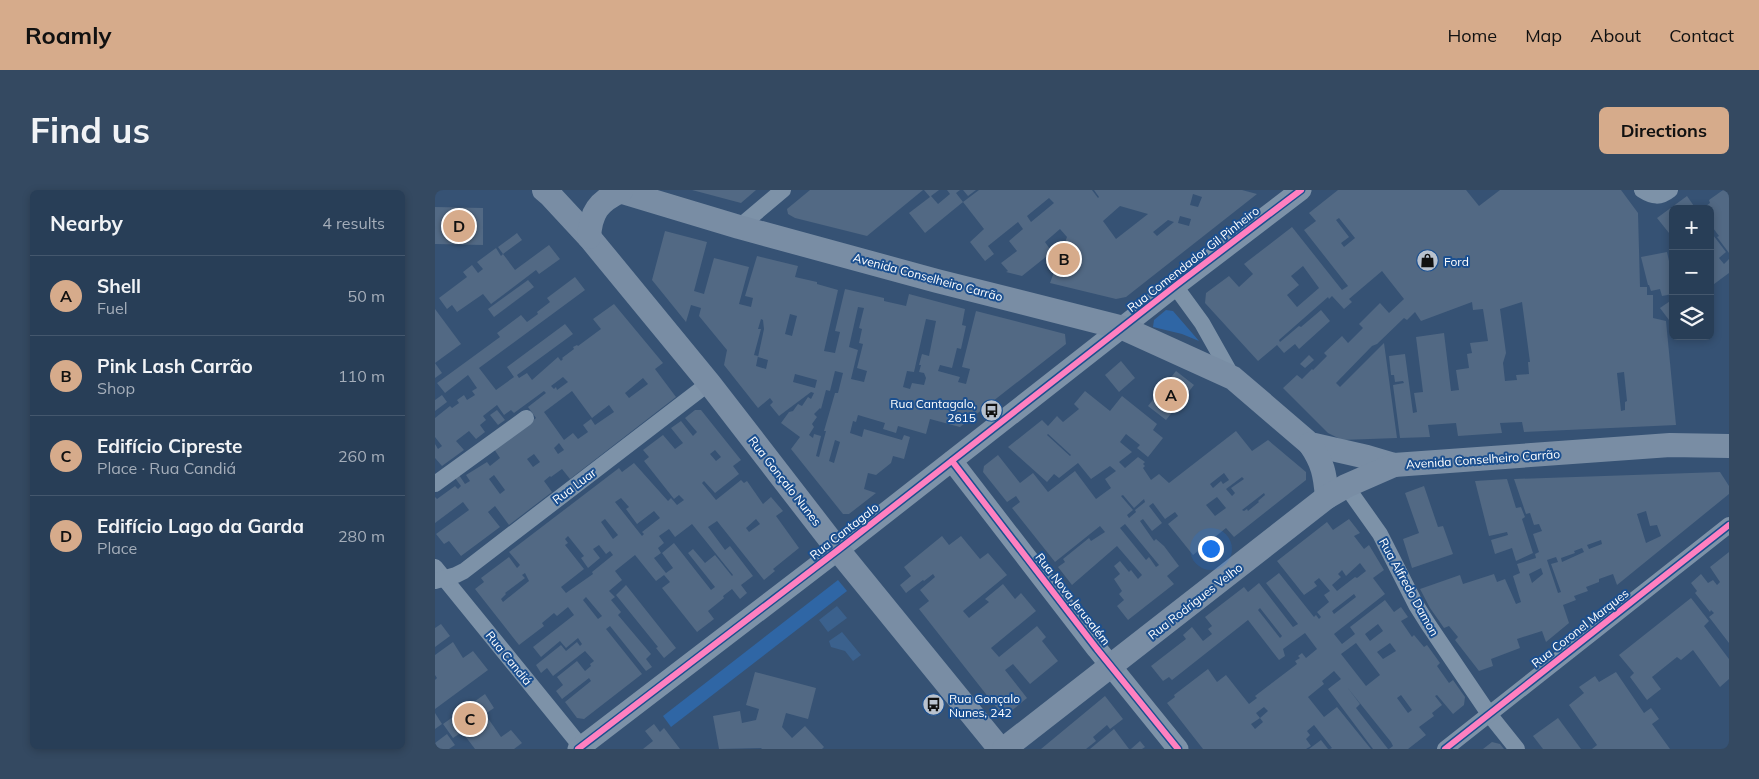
<!DOCTYPE html>
<meta charset="utf-8">
<style>
body{margin:0;font-family:Mulish,sans-serif;background:#344961;color:#f1f3f6}
.controls{position:absolute;right:15px;top:15px;display:grid;overflow:hidden;border-radius:8px;box-shadow:0 2px 8px #0003}
.controls button{width:45px;height:45px;display:grid;place-items:center;padding:0;border:0;border-bottom:1px solid #44576d;background:#283e57;color:#f1f3f6;font:25px sans-serif}
.you{position:absolute;left:775px;top:358px;width:18px;height:18px;margin:-12px;border:4px solid #fff;border-radius:50%;background:#1a73e8;box-shadow:0 0 0 8px #1a73e833}
.badge{display:grid;place-items:center;width:32px;height:32px;border-radius:50%;background:#d6ab8b;color:#111;font-size:16px;font-weight:700}
.pin{position:absolute;translate:-50% -50%;border:2px solid #fff;box-shadow:0 1px 5px #0006}
.list{margin:0;padding:0;list-style:none}
h2{display:flex;justify-content:space-between;align-items:center;height:65px;margin:0;padding:0 20px;font-size:21px}
h2 small{font-size:16px;font-weight:400;color:#a5aeba}
.list li{display:grid;grid-template-columns:32px 1fr auto;gap:15px;align-items:center;box-sizing:border-box;height:80px;padding:0 20px;border-top:1px solid #44576d}
.list b{display:block;font-size:19px;white-space:nowrap}
.list p{margin:0;font-size:16px;white-space:nowrap;color:#a5aeba}
.list em{font-size:16px;font-style:normal;color:#a5aeba}
.icon{flex:none;width:28px;height:28px;fill:none;stroke:currentColor;stroke-width:2;stroke-linecap:round;stroke-linejoin:round}
.map{position:relative;flex:none;width:1294px;height:559px;overflow:hidden;border-radius:8px}
header{display:flex;align-items:center;gap:30px;box-sizing:border-box;height:70px;padding:0 25px;background:#d6ab8b;color:#111}
header strong{font-size:24px}
nav{display:flex;gap:28px;margin-inline-start:auto;font-size:18px}
.intro{display:flex;align-items:center;justify-content:space-between;box-sizing:border-box;height:120px;padding:0 30px}
h1{margin:0;font-size:35px}
.button{padding:12px 22px;border-radius:8px;background:#d6ab8b;color:#111;font-size:18px;font-weight:700}
main{display:flex;gap:30px;padding:0 30px}
aside{flex:1;background:#283e57;border-radius:8px;box-shadow:0 2px 8px #0003}
.map>svg:first-child{display:block}
</style>
<header>
<strong>Roamly</strong>
<nav><a>Home</a><a>Map</a><a>About</a><a>Contact</a></nav>
</header>
<div class="intro"><h1>Find us</h1><a class="button">Directions</a></div>
<main>
<aside>
<h2>Nearby<small>4 results</small></h2>
<ul class="list">
<li><span class="badge">A</span><div><b>Shell</b><p>Fuel</p></div><em>50 m</em></li>
<li><span class="badge">B</span><div><b>Pink Lash Carrão</b><p>Shop</p></div><em>110 m</em></li>
<li><span class="badge">C</span><div><b>Edifício Cipreste</b><p>Place · Rua Candiá</p></div><em>260 m</em></li>
<li><span class="badge">D</span><div><b>Edifício Lago da Garda</b><p>Place</p></div><em>280 m</em></li>
</ul>
</aside>
<div class="map">
<svg width="1294" height="559" viewBox="0 0 1294 559">
<rect width="100%" height="100%" fill="#365274"/>
<g fill="#2f66a5">
<polygon points="731,120 738,121 764,151 747,144 718,137 719,130"/>
<polygon points="403,390 412,401 236,537 228,526"/>
</g>
<g fill="#3b618d">
<polygon points="402,416 412,428 393,442 384,430"/>
<polygon points="407,442 426,465 418,471 410,461 396,457 394,451"/>
</g>
<g fill="#526984" fill-rule="evenodd">
<polygon points="257,0 321,0 306,13"/>
<polygon points="375,0 488,0 432,46 360,28 353,24 352,19"/>
<polygon points="489,0 504,0 496,6 503,14 515,4 512,0 525,0 521,3 528,12 490,43 474,23 495,7"/>
<polygon points="528,0 541,0 533,6"/>
<path d="M544 0H657L663 8 664 7 659 0H807L822 4 691 107 681 109 615 93 632 47 625 39 610 52 617 62 587 86 571 82 573 81 566 73 582 61 574 51 588 39 583 32 553 56 559 64 550 71 535 52 549 39 528 12ZM758 4 767 7 763 17 755 15ZM614 8 619 13 596 32 592 26ZM685 16 713 24 681 49 668 31ZM745 26 756 29 754 36 743 33ZM733 30 739 32 722 46 718 42Z"/>
<path d="M903 0H1031L1044 16 1065 0H1186L1203 23 1205 97H1212V105H1218V128L1231 131 1241 235 1089 242 1087 232 1065 233 1067 243 1023 246 1021 233 993 235 995 247 965 248 958 195 969 193 968 191 960 192 959 185H956L954 166 970 164 978 223 982 222 979 203 988 202 981 147 1009 143 1016 201 1024 200 1021 180 1034 178 1032 164 1037 163 1035 153 1053 151 1048 119 1038 120 1037 112 986 131 980 122 972 130 969 128 942 154 937 156 901 193 905 197 949 153 962 248 907 250 893 243 848 198 862 185 867 189 877 179 878 180 892 166 889 163 907 146 913 153 928 138 924 134 945 113 954 123 969 109 947 81 914 109 917 112 909 119 897 106 894 109 893 107 844 150 845 152 864 136 866 137 886 120 895 131 864 159 860 154 849 163 842 155 823 171 770 113 771 103 794 86 804 97 818 84 809 74 857 37 907 100 913 96 869 40 881 31 874 23ZM904 28 920 48 909 57 906 53 914 47 901 30ZM868 76 884 98 862 117 852 105 864 95 856 86ZM1087 112 1095 172H1093L1094 184 1081 185 1082 190 1070 191 1068 173 1071 163 1065 119ZM1189 182 1192 211 1190 212V220L1186 221 1182 183Z"/>
<polygon points="1288,0 1294,0 1294,63 1282,47 1284,46 1275,34 1275,19 1267,19 1275,13 1274,10"/>
<polygon points="1252,6 1261,19 1238,19 1238,48 1222,28"/>
<polygon points="0,17 48,18 48,55 0,54"/>
<path d="M230 41 272 52 259 101 269 104 279 68 314 77 304 114 316 117 318 108 310 106 322 66 363 76 360 87 382 92V94L403 100 389 161 400 163 405 142 400 141 410 99 449 108V111L471 116 474 104 530 119 527 135 531 136 526 159 522 158 517 178 505 175 503 181 525 187 523 192 531 194 535 179 527 177 541 121 630 144 631 154 525 237 495 229 491 244 463 236 461 243 448 239 450 233 423 225 421 232 418 231 415 243 427 247 429 239 467 250 469 245 475 247 469 269 458 266 456 273 441 285 433 283 429 299 441 303 414 324H408L356 259 365 247 346 233 354 222 358 221 363 214 367 216 373 207 376 209 379 203 376 202 344 226 335 215 338 212 335 208 323 218 289 175 292 160 264 126 266 118 256 115 251 132 217 90ZM423 117 429 118 424 138 427 139 424 153 428 154 422 178 432 181 429 192 416 189 423 160 414 157ZM355 124 362 126 357 146 350 144ZM326 129 328 130 329 139 323 167 333 170 331 179 321 176 323 166 319 165 326 139H323ZM491 129 501 131 494 166 487 164 484 175H486L484 182 489 183 491 188 489 195 477 193 475 199 468 197 472 181 479 182ZM400 181 408 183 403 203H400L389 241H391L384 267 381 266 386 246 379 244 378 248 374 245 379 237 377 234 382 227 379 224 385 218 386 219 391 200 395 201ZM360 184 382 190 380 198 358 192ZM400 250 405 252 399 273 394 271Z"/>
<polygon points="1275,41 1291,62 1284,68 1289,74 1294,69 1294,83 1275,97 1275,81 1279,78 1277,75 1275,77"/>
<polygon points="82,43 87,50 68,64 80,80 114,55 125,69 104,84 101,80 56,114 48,104 22,122 17,115 12,119 4,108 32,87 28,82 37,75 43,83 48,79 42,72 61,58 66,66 68,64 63,57"/>
<polygon points="1232,62 1238,89 1238,104 1227,106 1225,99 1216,101 1214,95 1213,95 1206,67"/>
<path d="M140 87 150 100 44 178 61 200 79 187 72 177 130 134 138 144 82 185 84 188 92 183 97 190 123 167 126 171 128 169 127 168 139 159 138 157 142 155 143 156 166 139 158 129 179 114 228 173 220 179 241 207 135 289 127 279 116 287 115 286 109 291 117 302 74 335 60 316 53 322 65 337 26 366 14 351 9 354 1 344 34 320 28 312 0 333V307L2 309 20 296 23 299 26 296 20 288 24 285 30 294 35 291 31 285 52 272 55 276 65 268 59 259 101 228 93 217 111 203 109 201 79 223 76 220 69 225 62 215 48 226 51 230 45 235 50 242 41 249 34 241 21 251 29 260 7 276 0 268V254L3 259 7 256 0 247V228L15 216 17 218 24 213 22 210 29 205 32 210 40 205 37 201 42 198 33 185 10 203 2 193 65 147 62 143 86 125 92 132 103 124 102 122 115 112 112 108ZM128 187 133 192 122 200 121 197 119 199 116 196ZM208 188 213 194 194 208 190 203ZM137 201 157 228 174 215 179 222 160 235 156 229 148 235 153 242 143 249 138 243 129 250 109 222ZM124 253 129 260 123 264 119 258ZM99 264 105 272 98 277 92 269ZM59 285 70 300 65 304 54 289Z"/>
<polygon points="93,90 99,97 59,127 53,119"/>
<polygon points="1238,109 1238,127 1234,130 1225,118"/>
<polygon points="0,119 26,154 0,173"/>
<polygon points="874,165 879,170 870,178 865,174"/>
<polygon points="686,171 700,188 684,202 670,185"/>
<polygon points="0,173 7,183 0,188"/>
<polygon points="741,181 759,195 731,230 713,216"/>
<path d="M650 201 675 221 687 206 722 234 718 240 728 248 713 267 702 258 705 255 691 244 685 252 697 262 684 272 690 278 703 267 710 272 708 274 710 276 708 278 716 290 724 284 734 293 801 241 817 261 833 250 871 282V290L799 347 791 338 758 365 733 334 743 326 740 322 730 329 718 313 714 316 727 333 717 341 708 329 705 331 719 351 721 349 729 356 744 376 732 386 739 394 693 430 682 416 689 410 684 404 687 401 679 389 685 384 679 376 685 371 694 382 696 380 703 389 707 385 682 356 637 395 623 377 630 372 628 369 654 348 656 351 670 342 665 336 620 372 577 318 585 312 581 306 572 312 548 282 549 276 563 265 585 293 598 283 613 302 640 281 661 309 676 298 670 289 681 281 675 276 656 289 643 273 624 288 619 284 612 292 573 257 607 230 613 236 622 226 628 232 644 219 639 214ZM613 244 636 265 635 266 612 245ZM789 283 794 290 788 294 786 291 778 298 775 294ZM807 287 809 289 796 298 800 303 797 306 791 299ZM829 303 830 305 823 311 824 312 813 321 812 319 809 321 807 320ZM688 305 699 318 709 309 710 312 700 320 701 322 694 328 692 325 698 320 686 306ZM782 307 791 318 780 326 771 315ZM690 334 724 375 721 377 714 367 711 370 685 338Z"/>
<polygon points="7,205 12,212 0,221 0,210"/>
<polygon points="62,220 70,230 63,235 55,225"/>
<path d="M260 220H266L306 270 298 276 304 284 280 303 269 291 267 293 281 310 306 290 309 293 312 291 328 314 336 307 348 321 341 326 364 358 338 379 340 381 329 390 282 331 273 337 290 360 295 356 318 386 306 395 312 403 305 409 297 399 288 406 289 408 273 421 279 429 262 442 227 398 235 392 229 385 221 391 200 365 180 381 187 390 174 401 180 407 176 410 186 422 183 425 216 464 211 469 217 477 211 481 175 436 171 439 207 484 149 529 142 528 130 512 156 491 154 488 127 509 121 501 128 495 122 487 142 471 150 481 156 476 155 474 159 471 150 461 118 486 112 478 106 483 101 475 126 455 131 461 142 452 145 456 147 454 143 448 131 458 125 451 106 467 98 457 139 425 133 417 122 426 119 423 107 433 109 436 84 455 40 399 49 392 46 388 74 367 82 378 85 375 74 362 184 278 187 282 199 273 233 311 236 308 242 315 249 310 244 305 239 309 209 271 214 267 208 260 228 245 240 259 248 253 236 238 246 231 258 246 262 242 250 228ZM280 260 286 267 281 271 275 264ZM186 308 194 317 191 319 202 334 219 321 225 328 207 342 209 344 207 346 180 312ZM170 329 183 345 178 349 166 332ZM321 329 325 334 314 342 311 338ZM257 334 298 385 297 386 280 365 270 373 258 359 253 363 280 397 276 400 239 353 227 363 238 378 231 383 219 368 226 363 223 358 229 353 224 346 234 339 240 347ZM133 346 149 366 146 368 153 378 165 368 158 359 164 355 171 364 175 361 178 365 157 382 158 384 131 403 126 397 149 379 130 355 133 353 130 349ZM90 383 94 391 68 412 66 409 71 404 70 403 90 388 87 385ZM151 407 167 426 163 429 148 410Z"/>
<path d="M1285 282 1294 296V304L1182 395 1178 384 1164 389V392L1151 397 1153 401 1139 406 1141 410 1128 415 1134 433 1111 452 1107 441 1082 449 1085 458 1056 469 1058 476 1044 481 1020 450 1023 447 1014 436 1009 438 995 418 985 399 1025 385 1028 394 1059 384 1062 392 1070 389 1081 414 1086 412 1078 386 1085 383 1082 374 1101 368 1100 364 1104 362 1098 344 1107 341 1104 334 1099 335 1095 323 1091 324 1079 289ZM1211 321 1215 336 1222 335 1226 346 1211 353 1202 324ZM1166 350 1167 354 1154 359 1152 355ZM1147 358 1149 362 1127 372 1126 368 1140 363 1139 361ZM1121 367 1123 372 1116 374 1126 402 1123 403 1112 370ZM1106 378 1108 384 1097 393 1094 384Z"/>
<polygon points="1072,289 1081,318 1086,317 1090,327 1087,329 1098,363 1081,371 1077,358 1060,364 1056,350 1073,345 1072,342 1054,346 1040,291"/>
<polygon points="989,296 1003,337 1008,336 1018,364 977,378 968,349 984,343 970,303"/>
<path d="M914 329 925 343 919 346 929 359 934 355 949 380 938 388 950 404 899 444 907 454 920 444 915 437 950 410 959 422 966 417 973 427 966 431 977 447 979 445 989 457 992 455 1005 473 1002 476 1014 493 1018 490 1030 507 1029 515 1018 524 1002 505 1000 506 1007 515 997 523 999 526 984 537 991 545 973 559H954L958 556 956 552 912 497 925 514 921 518 953 559H938L893 499 906 489 899 481 887 491 889 494 873 507 889 527 902 517 936 559H895L897 558 879 535 872 541 875 545 871 549 876 556 871 559H768L732 513 740 507 739 505 773 479 782 492 791 485 814 514 822 508 820 506 862 474 860 471 865 468 863 466 867 463 871 468 882 459 870 443 848 459 850 466 844 470 813 430 737 490 734 487 728 491 716 476 751 449 748 445 757 437 768 451 777 444 773 439 777 436 770 427 809 397 813 402 824 393 858 437 863 434 831 393 844 383 879 427 881 425 884 429 886 427 882 422 894 412 889 405 895 401 884 388 879 392 882 396 869 405 842 371 892 332 898 340ZM925 373 931 381 922 388 920 387 902 401 897 395 906 387 903 384 907 380 911 386ZM919 404 921 407 899 424 897 421ZM825 418 847 446 845 448 823 420ZM943 434 948 441 935 451 930 444ZM921 453 945 485 931 496 906 464ZM955 453 961 461 948 469 942 462ZM966 505 977 520 973 523 962 508ZM829 517 833 521 825 528 828 532 820 539 816 534 825 528 821 523Z"/>
<polygon points="507,346 514,355 526,346 545,369 553,363 572,385 528,421 534,428 554,412 550,409 568,394 580,409 586,403 601,421 556,458 564,467 602,436 611,447 607,451 623,471 595,494 578,474 570,480 592,508 569,527 484,419 494,411 485,400 500,387 498,384 489,391 488,390 471,403 465,395 476,386 469,377"/>
<polygon points="1294,362 1294,453 1274,427 1279,423 1276,420 1275,422 1260,403 1262,401 1256,393 1266,384 1273,393 1278,390 1282,395 1285,392 1275,377"/>
<polygon points="191,395 241,458 229,468 221,458 223,457 181,405"/>
<polygon points="1256,408 1274,431 1269,436 1294,469 1294,489 1285,497 1258,460 1246,470 1242,467 1217,487 1226,499 1212,510 1195,487 1199,483 1184,465"/>
<polygon points="6,434 15,446 0,457 0,438"/>
<polygon points="18,452 28,468 38,461 53,480 0,519 0,490 2,488 0,485 0,465"/>
<polygon points="320,482 381,498 373,529 351,523 347,537 357,548 370,536 389,557 387,559 327,559 326,558 284,559 278,526 305,521 307,533 321,530 324,519 311,515"/>
<polygon points="1181,482 1209,523 1216,518 1224,529 1217,534 1235,559 1157,559 1162,555 1134,515 1149,503 1144,497 1160,486 1164,492"/>
<polygon points="50,504 59,518 50,524 66,547 76,540 87,553 79,559 40,559 27,542 18,548 8,534"/>
<polygon points="670,506 688,529 675,539 672,535 658,547 661,551 651,559 606,559"/>
<polygon points="0,523 7,534 0,539"/>
<polygon points="1123,528 1146,559 1108,559 1098,546"/>
<polygon points="219,534 225,542 229,538 245,559 208,559 218,551 210,541"/>
<polygon points="679,539 694,559 655,559"/>
<polygon points="12,544 20,555 14,559 0,559 0,553"/>
<polygon points="886,550 893,559 874,559"/>
<polygon points="705,551 710,557 707,559 696,559"/>
<polygon points="1057,552 1065,554 1069,559 1048,559"/>
</g>
<g fill="none" stroke-linecap="round" stroke-linejoin="round">
<g stroke="#7d92a8" stroke-width="16">
<path d="M1207 0C1218 7 1225 8 1235 0"/>
<polyline points="304,37 348,0"/>
<polyline points="740,96 767,133 798,188"/>
<polyline points="0,294 91,228"/>
<polyline points="911,296 945,344 981,415 993,434 1054,524 1082,559"/>
<polyline points="0,377 148,559"/>
<polyline points="0,391 21,385 29,381 274,193"/>
<polyline points="1010,559 1294,335"/>
</g>
<g stroke="#7d92a8" stroke-width="21">
<polyline points="517,271 662,459 743,559"/>
<polyline points="143,559 403,360 740,96 866,0"/>
</g>
<g stroke="#798da4" stroke-width="24">
<polyline points="109,0 116,6 154,47 274,193 403,360 565,559"/>
<polyline points="181,0 304,37 502,91 688,138 798,188 875,254 932,267 959,275 1235,255 1294,256"/>
<path d="M154 47C156 22 163 12 186 1"/>
<path d="M875 254C888 273 890 284 892 307"/>
<polyline points="569,559 892,307 911,296 959,275"/>
</g>
<defs>
<g id="cycleway">
<polyline points="517,271 662,459 743,559"/>
<polyline points="143,559 403,360 740,96 866,0"/>
<polyline points="1010,559 1294,335"/>
</g>
</defs>
<use href="#cycleway" stroke="#1b4f8f" stroke-width="9"/>
<use href="#cycleway" stroke="#ff80c0" stroke-width="6"/>
</g>
<defs>
<symbol id="shop-disc" viewBox="-11 -11 22 22"><circle r="9.5" fill="#b9c2ce" stroke="#1b4f8f"/><path d="M-5-2.5h2.3a2.7 3.5 0 0 1 5.4 0H5L5.5 6h-11ZM-1.5-2.5h3a1.5 2.3 0 0 0-3 0Z" fill="#111"/></symbol>
<symbol id="bus-disc" viewBox="-11 -11 22 22"><circle r="9.5" fill="#b9c2ce" stroke="#1b4f8f"/><path d="M-5-6H5V4H4V6H2V4H-2V6H-4V4H-5ZM-3.5-4V0h7V-4ZM-3.5 1.2v1.5H-2V1.2ZM2 1.2v1.5H3.5V1.2Z" fill="#111"/></symbol>
</defs>
<g fill-rule="evenodd">
<use href="#shop-disc" x="980" y="58" width="25" height="25"/>
<use href="#bus-disc" x="544" y="208" width="25" height="25"/>
<use href="#bus-disc" x="486" y="502" width="25" height="25"/>
</g>
<g text-anchor="middle" dominant-baseline="central" stroke-width="4" stroke-linejoin="round" paint-order="stroke">
<g font-size="12" fill="#fff" stroke="#1b4f8f">
<text transform="translate(758 69) rotate(-38)">Rua Comendador Gil Pinheiro</text>
<text transform="translate(493 87) rotate(15)">Avenida Conselheiro Carrão</text>
<text transform="translate(1048 269) rotate(-4)">Avenida Conselheiro Carrão</text>
<text transform="translate(350 291) rotate(52)">Rua Gonçalo Nunes</text>
<text transform="translate(139 296) rotate(-37)">Rua Luar</text>
<text transform="translate(409 341) rotate(-38)">Rua Cantagalo</text>
<text transform="translate(974 397) rotate(61)">Rua Alfredo Damon</text>
<text transform="translate(638 409) rotate(52)">Rua Nova Jerusalém</text>
<text transform="translate(760 411) rotate(-38)">Rua Rodrigues Velho</text>
<text transform="translate(1145 438) rotate(-38)">Rua Coronel Marques</text>
<text transform="translate(74 468) rotate(51)">Rua Candiá</text>
</g>
<g font-size="12" fill="#fff" stroke="#1b4f8f" text-anchor="start">
<text x="1009" y="71">Ford</text>
<text x="541" y="213" text-anchor="end">Rua Cantagalo,<tspan x="541" dy="14">2615</tspan></text>
<text x="514" y="508">Rua Gonçalo<tspan x="514" dy="14">Nunes, 242</tspan></text>
</g>
</g>
</svg>
<div class="controls">
<button>+</button>
<button>−</button>
<button><svg class="icon" aria-label="layers" viewBox="0 0 24 24"><path d="M12 4l9 5-9 5-9-5zM3 14l9 5 9-5"/></svg></button>
</div>
<div class="you"></div>
<div class="pin badge" style="left:736px;top:205px">A</div>
<div class="pin badge" style="left:629px;top:69px">B</div>
<div class="pin badge" style="left:35px;top:529px">C</div>
<div class="pin badge" style="left:24px;top:36px">D</div>
</div>
</main>
